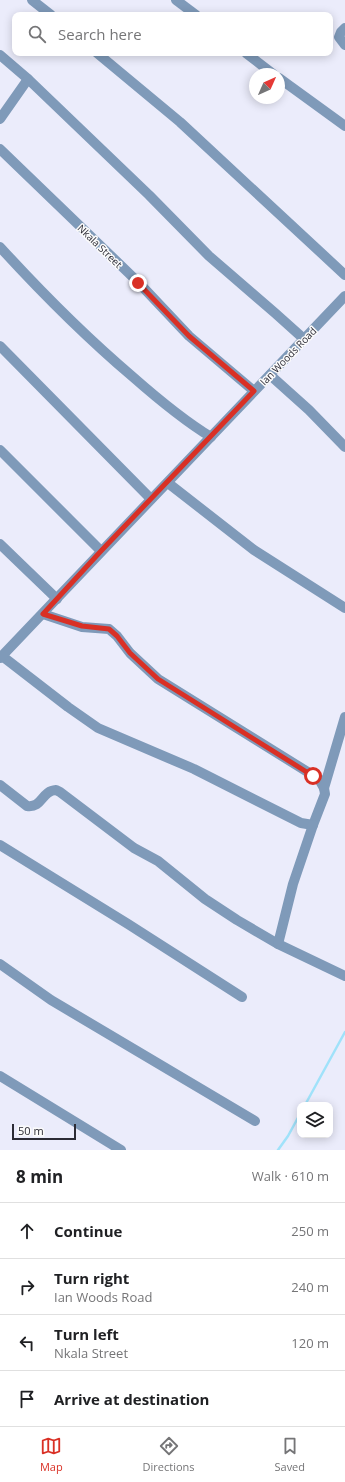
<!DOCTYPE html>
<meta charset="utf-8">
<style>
body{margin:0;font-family:"Open Sans",sans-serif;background:#f2f2f2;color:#202124}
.controls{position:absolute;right:12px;bottom:12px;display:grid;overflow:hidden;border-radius:8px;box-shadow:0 2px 10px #0003}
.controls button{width:36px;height:36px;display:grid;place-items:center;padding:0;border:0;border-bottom:1px solid #e0e0e0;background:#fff;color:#202124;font:20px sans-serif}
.compass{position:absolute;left:249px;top:68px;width:36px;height:36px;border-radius:50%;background:#fff;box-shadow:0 2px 10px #0003;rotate:45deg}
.scale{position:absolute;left:12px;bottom:10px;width:64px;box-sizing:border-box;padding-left:4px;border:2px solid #2b2b35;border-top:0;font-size:11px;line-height:14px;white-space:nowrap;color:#2b2b35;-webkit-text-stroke:3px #fbfbfb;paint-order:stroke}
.stop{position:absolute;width:12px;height:12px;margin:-9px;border:3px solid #d93025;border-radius:50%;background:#fff}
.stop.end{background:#d93025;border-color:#fff;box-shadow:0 1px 4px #0008}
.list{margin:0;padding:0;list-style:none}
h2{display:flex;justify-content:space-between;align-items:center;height:52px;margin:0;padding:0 16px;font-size:17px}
h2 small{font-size:13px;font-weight:400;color:#757577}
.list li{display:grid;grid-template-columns:26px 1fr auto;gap:12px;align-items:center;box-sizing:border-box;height:56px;padding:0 16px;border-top:1px solid #e0e0e0}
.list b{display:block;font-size:15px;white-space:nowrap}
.list p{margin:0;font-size:13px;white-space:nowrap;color:#757577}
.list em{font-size:13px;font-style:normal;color:#757577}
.icon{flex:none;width:22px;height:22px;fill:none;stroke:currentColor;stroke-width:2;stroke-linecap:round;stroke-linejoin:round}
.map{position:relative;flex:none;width:345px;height:1150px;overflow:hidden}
.search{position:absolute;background:#fff;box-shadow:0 2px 10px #0003;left:12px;right:12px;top:12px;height:44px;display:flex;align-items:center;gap:10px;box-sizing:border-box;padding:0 14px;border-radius:8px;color:#757577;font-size:15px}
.sheet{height:276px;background:#fff}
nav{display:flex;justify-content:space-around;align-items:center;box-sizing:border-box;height:56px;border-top:1px solid #e0e0e0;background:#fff;font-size:11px;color:#757577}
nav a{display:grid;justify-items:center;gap:2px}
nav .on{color:#d93025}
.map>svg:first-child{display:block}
</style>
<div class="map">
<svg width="345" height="1150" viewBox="0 0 345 1150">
<rect width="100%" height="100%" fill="#ebecfb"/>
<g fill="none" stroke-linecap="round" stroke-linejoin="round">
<g stroke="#a0e2fa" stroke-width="2.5">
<polyline points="305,1105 345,1032"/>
<polyline points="278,1150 288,1136 300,1114"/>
</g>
<g stroke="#7f9ab9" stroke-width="10">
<polyline points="32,0 51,15"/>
<polyline points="176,0 196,15"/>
<polyline points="345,28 341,32 339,37 345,45"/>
<polyline points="97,53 180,122 345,275"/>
<polyline points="246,53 273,74"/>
<polyline points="0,55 28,79 149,195 209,256 275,313 304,339"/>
<polyline points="279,78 345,126"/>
<polyline points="0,119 28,79"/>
<polyline points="0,149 139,283 189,336 254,391"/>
<path d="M0 247C42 293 86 337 133 377 158 399 183 420 211 437"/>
<polyline points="0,346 151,499"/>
<polyline points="270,375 309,410 345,447"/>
<polyline points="0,450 101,551"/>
<polyline points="168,483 254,550 345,608"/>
<polyline points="0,544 57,599"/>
<polyline points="2,656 68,707 98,728 194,769 301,823 313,825 325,794 324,788 319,779 158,679 130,653 117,636 109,629 82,627 43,614"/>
<polyline points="0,658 345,296"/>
<path d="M0 785 27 806C43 808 41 791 56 790L60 792 134 848 158 861 205 899 237 920 278 944 345 976"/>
<polyline points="324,788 345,717"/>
<polyline points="0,845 128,924 242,997"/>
<polyline points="278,944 293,884 313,825"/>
<polyline points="0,964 51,1000 255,1121"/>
<polyline points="0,1076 121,1150"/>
</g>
</g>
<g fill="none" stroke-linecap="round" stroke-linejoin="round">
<polyline stroke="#d93025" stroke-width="5" points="138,283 189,336 254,391 101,551 43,614 82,626 109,629 117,636 130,653 158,679 313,776"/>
</g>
<g text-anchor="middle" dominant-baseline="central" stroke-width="3" stroke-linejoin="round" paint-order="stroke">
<g font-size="10" fill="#2b2b35" stroke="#fbfbfb">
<text transform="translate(100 246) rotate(44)">Nkala Street</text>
<text transform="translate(288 356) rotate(-46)">Ian Woods Road</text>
</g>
</g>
</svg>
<div class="controls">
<button><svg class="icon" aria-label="layers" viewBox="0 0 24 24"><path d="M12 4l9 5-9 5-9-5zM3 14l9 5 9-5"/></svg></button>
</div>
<svg class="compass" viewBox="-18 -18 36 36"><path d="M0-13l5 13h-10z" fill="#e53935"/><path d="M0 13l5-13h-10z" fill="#757577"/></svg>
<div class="scale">50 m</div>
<div class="stop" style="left:313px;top:776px"></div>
<div class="stop end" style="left:138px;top:283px"></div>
<div class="search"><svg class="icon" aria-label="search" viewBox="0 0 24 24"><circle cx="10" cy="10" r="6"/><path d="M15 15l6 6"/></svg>Search here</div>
</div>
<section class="sheet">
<h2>8 min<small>Walk · 610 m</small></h2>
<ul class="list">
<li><svg class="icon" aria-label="ahead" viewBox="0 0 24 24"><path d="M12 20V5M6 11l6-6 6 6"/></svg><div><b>Continue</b></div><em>250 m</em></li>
<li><svg class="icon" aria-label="right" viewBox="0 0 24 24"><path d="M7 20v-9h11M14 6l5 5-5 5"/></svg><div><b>Turn right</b><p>Ian Woods Road</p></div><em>240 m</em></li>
<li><svg class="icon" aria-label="left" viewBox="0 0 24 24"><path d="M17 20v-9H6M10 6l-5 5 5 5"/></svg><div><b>Turn left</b><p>Nkala Street</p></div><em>120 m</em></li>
<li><svg class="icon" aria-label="arrive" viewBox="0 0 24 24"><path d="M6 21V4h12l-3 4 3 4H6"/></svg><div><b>Arrive at destination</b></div></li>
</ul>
</section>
<nav>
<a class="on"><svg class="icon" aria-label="map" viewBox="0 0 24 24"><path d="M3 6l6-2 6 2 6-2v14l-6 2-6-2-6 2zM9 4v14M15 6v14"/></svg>Map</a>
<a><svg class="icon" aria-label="directions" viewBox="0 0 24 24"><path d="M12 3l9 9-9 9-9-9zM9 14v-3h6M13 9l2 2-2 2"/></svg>Directions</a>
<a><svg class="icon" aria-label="saved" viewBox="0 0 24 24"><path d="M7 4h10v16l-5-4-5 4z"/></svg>Saved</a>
</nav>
